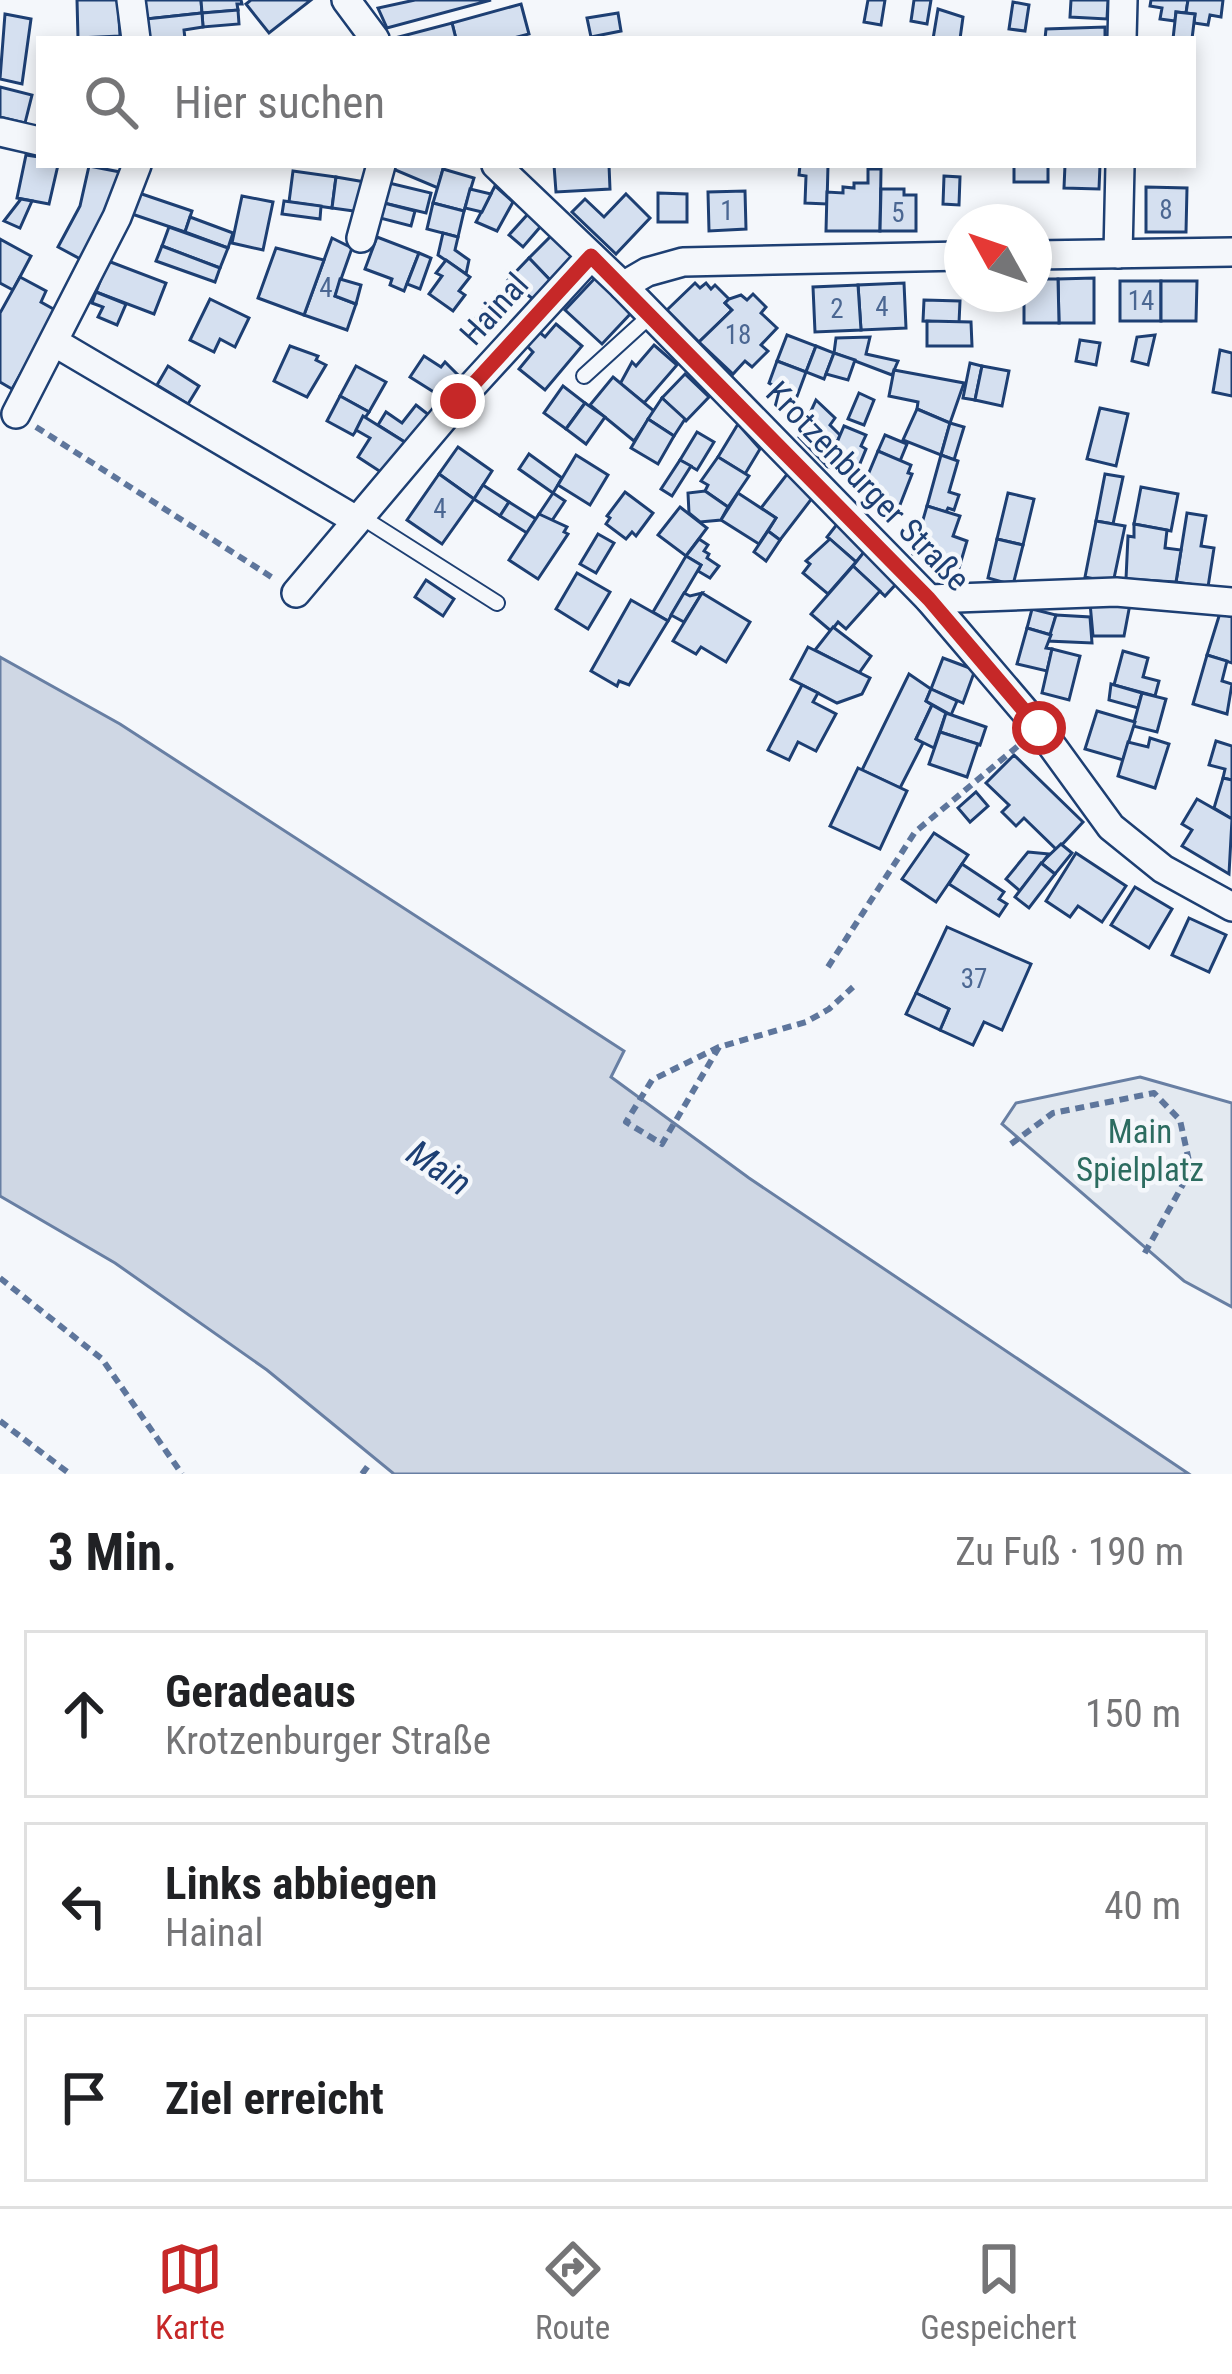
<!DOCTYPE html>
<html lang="de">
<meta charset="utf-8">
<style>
body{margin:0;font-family:"Roboto Condensed",sans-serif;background:#f6f6f6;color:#202124}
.compass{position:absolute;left:944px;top:204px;width:108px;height:108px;border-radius:50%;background:#fff;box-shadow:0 6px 18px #0003;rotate:310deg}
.stop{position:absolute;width:36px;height:36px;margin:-27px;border:9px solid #c62828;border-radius:50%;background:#fff}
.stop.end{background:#c62828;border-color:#fff;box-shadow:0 3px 12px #0008}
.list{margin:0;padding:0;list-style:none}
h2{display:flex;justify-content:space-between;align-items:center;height:156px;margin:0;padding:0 48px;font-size:51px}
h2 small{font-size:39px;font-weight:400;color:#757577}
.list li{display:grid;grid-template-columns:78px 1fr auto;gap:36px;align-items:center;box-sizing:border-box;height:168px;margin:0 24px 24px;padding:0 24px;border:3px solid #e0e0e0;border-radius:0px}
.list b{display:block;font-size:45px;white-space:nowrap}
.list p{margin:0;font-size:39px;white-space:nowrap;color:#757577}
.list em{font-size:39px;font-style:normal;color:#757577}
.icon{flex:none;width:66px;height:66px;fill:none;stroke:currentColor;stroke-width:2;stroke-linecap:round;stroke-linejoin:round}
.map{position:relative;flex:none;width:1232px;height:1474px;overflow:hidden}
.search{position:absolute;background:#fff;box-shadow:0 6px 18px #0003;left:36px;right:36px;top:36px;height:132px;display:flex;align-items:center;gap:30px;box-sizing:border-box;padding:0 42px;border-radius:0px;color:#757577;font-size:45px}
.sheet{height:732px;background:#fff}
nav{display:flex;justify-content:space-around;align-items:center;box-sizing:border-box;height:168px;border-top:3px solid #e0e0e0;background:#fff;font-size:33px;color:#757577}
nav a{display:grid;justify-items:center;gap:6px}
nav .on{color:#c62828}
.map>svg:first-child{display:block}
</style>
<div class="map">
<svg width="1232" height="1474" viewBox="0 0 1232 1474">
<rect width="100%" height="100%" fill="#f4f7fb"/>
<polygon fill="#e3e9f0" stroke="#687fa3" stroke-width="3" points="1140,1077 1232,1103 1232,1307 1184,1281 1002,1124 1016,1103"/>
<polygon fill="#cfd7e4" stroke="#687fa3" stroke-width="3" points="0,657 120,724 624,1051 611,1077 749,1178 1189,1474 394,1474 267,1370 115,1263 0,1196"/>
<g fill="#d5e0f0" stroke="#1d3f73" stroke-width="3">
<polygon points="77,0 118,0 120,36 78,38"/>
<polygon points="144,0 201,0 202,13 146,19"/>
<polygon points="201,0 241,0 242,4 237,4 238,10 202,13"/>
<polygon points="251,0 311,0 269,33 246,4"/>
<polygon points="415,0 491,0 387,28 378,8"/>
<polygon points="868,0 885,0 881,25 864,22"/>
<polygon points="914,0 931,0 927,24 911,21"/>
<polygon points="1071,0 1108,0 1107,19 1070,17"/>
<polygon points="1151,0 1188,0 1186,13 1176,12 1175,21 1160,19 1162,8 1150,6"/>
<polygon points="1188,0 1223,0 1221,17 1210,15 1208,25 1194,23 1195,14 1186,13"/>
<polygon points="1013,2 1029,5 1025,31 1009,29"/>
<polygon points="521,4 529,34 510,39 456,39 452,23"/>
<polygon points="938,9 963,17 960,39 933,39"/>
<polygon points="238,10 239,24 203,27 202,13"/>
<polygon points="1176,12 1195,14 1192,39 1173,39"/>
<polygon points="202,13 203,27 184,30 185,39 148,39 146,19"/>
<polygon points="618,13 621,31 591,37 587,18"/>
<polygon points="5,14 31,19 22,84 0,79"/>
<polygon points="452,23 456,39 395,38"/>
<polygon points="1105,27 1105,39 1045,39 1046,29"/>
<polygon points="0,87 32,95 25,123 0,117"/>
<polygon points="26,155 39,157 39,165 58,165 49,204 17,198"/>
<polygon points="395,165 444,165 438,188 393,169"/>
<polygon points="554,165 609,165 610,189 556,192"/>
<polygon points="800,165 828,165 827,204 805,203 806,176 799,175"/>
<rect x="1014" y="165" width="34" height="17"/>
<polygon points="1065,165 1100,165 1099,189 1064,188"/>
<polygon points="89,166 120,172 86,262 58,247 80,206"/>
<polygon points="443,169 474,178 464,211 433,203"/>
<polygon points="868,169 881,169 880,231 826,231 827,192 843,193 843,187 854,188 854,183 868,183"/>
<polygon points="293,171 336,177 332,208 289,202"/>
<polygon points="944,176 960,177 959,205 943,204"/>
<polygon points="336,177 365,182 361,212 332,208"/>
<polygon points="389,183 431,193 426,213 384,203"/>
<polygon points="495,186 513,202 497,231 476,222"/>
<polygon points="1146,187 1187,188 1186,232 1146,232"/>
<polygon points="470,189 491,194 482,212 465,208"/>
<polygon points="881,189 904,189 904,195 916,195 916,231 880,231"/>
<polygon points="745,191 746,229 709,231 708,192"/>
<polygon points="136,192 192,211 185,232 129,213"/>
<polygon points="658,193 687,194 687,222 658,222"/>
<polygon points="626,194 650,218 616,254 572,212 585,199 604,217"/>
<polygon points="242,196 273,202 263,250 232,243"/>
<polygon points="21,199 32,201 20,228 4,221"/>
<polygon points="284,201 321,206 320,219 282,214"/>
<polygon points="384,203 415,211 411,226 380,218"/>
<polygon points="433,203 464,211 458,237 427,229"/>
<polygon points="528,214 541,226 523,247 509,235"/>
<polygon points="190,217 233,233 228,248 185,232"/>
<polygon points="169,227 228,248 220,268 162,246"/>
<polygon points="443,233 458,237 455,250 469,260 466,274 438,255"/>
<polygon points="552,235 574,259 551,281 529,258"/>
<polygon points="377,237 419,253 404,291 390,285 392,279 365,269"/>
<polygon points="332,238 352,248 335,296 356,304 347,330 304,315"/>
<polygon points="0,239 31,256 13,290 0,283"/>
<polygon points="162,246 220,268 215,282 156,261"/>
<polygon points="276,248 324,260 304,315 258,298"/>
<polygon points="419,253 431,258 420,289 407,284"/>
<polygon points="529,258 551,281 533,299 508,280"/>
<polygon points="446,260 470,277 459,291 465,295 453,311 429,294 442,276 436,273"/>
<polygon points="108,261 166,283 154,314 96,292"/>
<polygon points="20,277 46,291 41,302 57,311 12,389 0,382 0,313"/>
<polygon points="596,277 633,311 602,344 565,310"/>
<polygon points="1094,278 1094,323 1059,323 1058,279"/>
<polygon points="340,279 361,285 356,304 335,296"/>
<polygon points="1034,279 1058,279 1059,323 1024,323 1024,294 1034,294"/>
<rect x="1120" y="281" width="41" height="40"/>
<polygon points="1161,281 1197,281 1196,321 1161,321"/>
<polygon points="695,283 700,288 706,283 711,289 715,285 729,299 725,303 732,310 699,342 667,310"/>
<polygon points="904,283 906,328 861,330 858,285"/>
<polygon points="858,285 861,330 815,332 813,287"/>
<polygon points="96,292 126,304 117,325 98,317 103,307 92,303"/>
<polygon points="497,293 510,305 489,330 475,319"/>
<polygon points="753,294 766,307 761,313 777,328 761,345 768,351 752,367 745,361 733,374 699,342 732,310 725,303 729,299 741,295 747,300"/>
<polygon points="210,299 249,318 235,347 220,339 214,352 190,340"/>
<polygon points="924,300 960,301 959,323 923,321"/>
<polygon points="927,321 971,322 972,346 927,346"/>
<polygon points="556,324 582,346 545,390 519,369 533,352 526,345 538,331 545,337"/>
<polygon points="787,335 816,346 806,372 777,361"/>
<polygon points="1155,335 1148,365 1132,361 1137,337"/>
<polygon points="870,337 866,354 898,361 892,375 834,353 836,338"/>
<polygon points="1080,340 1100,343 1096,365 1076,361"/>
<polygon points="654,345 677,365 644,403 620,384 632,362 636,366"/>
<polygon points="290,346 318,356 316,360 326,365 307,397 274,381"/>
<polygon points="816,346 834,353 824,379 806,372"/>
<polygon points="1220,350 1232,353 1232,396 1213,392"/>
<polygon points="834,353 855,360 848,380 826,374"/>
<polygon points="424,356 441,367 445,362 462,379 448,401 410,377"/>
<polygon points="777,361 806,372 796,399 769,383"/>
<polygon points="970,363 982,366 975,400 963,398"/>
<polygon points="168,366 199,386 188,404 157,385"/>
<polygon points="356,366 386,382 369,412 340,396"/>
<polygon points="982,366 1009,371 1002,406 975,400"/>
<polygon points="894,370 964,383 950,423 917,409 918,402 889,396"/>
<polygon points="685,374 709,397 686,421 662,398"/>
<polygon points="613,377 654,411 634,441 590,405"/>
<polygon points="563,386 585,403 566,429 544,413"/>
<polygon points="859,393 874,400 864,425 848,419"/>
<polygon points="340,396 369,412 353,435 327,421"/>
<polygon points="662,398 685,419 674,436 648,419"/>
<polygon points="816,400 835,418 830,425 840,435 827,466 799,437"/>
<polygon points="585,403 605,417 586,444 566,429"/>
<polygon points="416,405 434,419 411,446 378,425 386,412 402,423"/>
<polygon points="1100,408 1128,414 1116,466 1087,459"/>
<polygon points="917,409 950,423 941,455 903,440"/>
<polygon points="363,416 411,446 387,476 358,457 370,438 356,430"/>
<polygon points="648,419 674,436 658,464 631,448"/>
<polygon points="950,423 964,427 954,460 941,455"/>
<polygon points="738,424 760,449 745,474 718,457"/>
<polygon points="844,426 866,435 861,446 866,449 854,478 827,466"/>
<polygon points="697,432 714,442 697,470 680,460"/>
<polygon points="885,435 907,444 900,461 878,451"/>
<polygon points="458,447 492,471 474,499 439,474"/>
<polygon points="878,451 911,465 908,473 912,474 898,510 860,494"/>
<polygon points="529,454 562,478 553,493 519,469"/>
<polygon points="576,455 608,475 590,505 558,485"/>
<polygon points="941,455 958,461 949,492 959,495 954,510 948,508 946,512 927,506"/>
<polygon points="718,457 749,476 728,507 705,491 708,485 701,481"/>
<polygon points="680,460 691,466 672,496 661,489"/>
<polygon points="788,473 813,497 780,540 768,531 776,518 761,508"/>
<polygon points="439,474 474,499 442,544 407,520"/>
<polygon points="1105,474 1123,477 1113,524 1096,521"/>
<polygon points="483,485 509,502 500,516 474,499"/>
<polygon points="1141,487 1178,494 1171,531 1134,524"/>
<polygon points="705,491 728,507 721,520 700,522 689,513 688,493"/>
<polygon points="625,492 653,513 636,536 632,532 626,539 606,524 610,518 607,516"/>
<polygon points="553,493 565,501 551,522 539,514"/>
<polygon points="738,493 776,518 759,544 721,520"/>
<polygon points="1008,493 1034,499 1023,545 997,539"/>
<polygon points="509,502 536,519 527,533 500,516"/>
<polygon points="927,506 960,516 953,536 967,541 959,568 913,554"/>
<polygon points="680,507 707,528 686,556 658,535"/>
<polygon points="1187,513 1206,516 1201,546 1214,548 1208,587 1176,582"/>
<polygon points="539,514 567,527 564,532 568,534 538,579 509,560"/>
<polygon points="1096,521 1125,526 1113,583 1085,577"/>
<polygon points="838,523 867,549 856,562 827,537"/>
<polygon points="1134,524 1167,530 1165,548 1181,550 1176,582 1126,579 1128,536 1134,537"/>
<polygon points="768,531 780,540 766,561 754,552"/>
<polygon points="598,534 614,543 596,573 580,564"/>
<polygon points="699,539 708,545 704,551 709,554 707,558 719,566 710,578 698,571 701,565 686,556"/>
<polygon points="830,539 856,562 828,594 803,573 810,564 806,561"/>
<polygon points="997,539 1023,545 1013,585 988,578"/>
<polygon points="864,552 897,583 885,596 853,566"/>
<polygon points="686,556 701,565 668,621 653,612"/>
<polygon points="853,566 880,591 846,629 838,622 831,631 811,614"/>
<polygon points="577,573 610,592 588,629 556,609"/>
<polygon points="426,580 454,599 443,616 415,597"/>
<polygon points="684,593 690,596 702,593 684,622 671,615"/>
<polygon points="702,593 750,622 726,662 701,647 696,654 673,641"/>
<polygon points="631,600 668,621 629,685 619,681 617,686 591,671"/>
<polygon points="1090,603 1130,604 1124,636 1093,636"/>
<polygon points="1032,609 1056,615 1051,635 1027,628"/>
<polygon points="1220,613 1232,617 1232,663 1207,655"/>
<polygon points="1056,615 1090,617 1092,643 1048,641"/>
<polygon points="833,627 871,656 859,673 815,650"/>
<polygon points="1027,628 1051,635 1046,648 1052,649 1047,671 1017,664"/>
<polygon points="808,647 870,678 862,694 837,703 791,679"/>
<polygon points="1052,649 1080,656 1069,700 1042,693"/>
<polygon points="1123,651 1148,658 1143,677 1159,681 1155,696 1114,685"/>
<polygon points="1207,655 1227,661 1222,681 1232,684 1227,714 1193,704"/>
<polygon points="943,658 975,670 963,703 931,689"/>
<polygon points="909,674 931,689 926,701 932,705 916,739 923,743 900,788 862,770"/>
<polygon points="1111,684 1142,693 1138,708 1109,700"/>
<polygon points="802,685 818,693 813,702 836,714 816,751 798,742 789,760 768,750"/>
<polygon points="931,689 957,701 951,715 926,701"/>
<polygon points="1142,693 1166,699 1157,732 1133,726"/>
<polygon points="932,705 946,713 934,748 916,739"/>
<polygon points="1097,711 1135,722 1123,760 1085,749"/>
<polygon points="946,713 986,727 980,745 940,732"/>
<polygon points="940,732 978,744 967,777 929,764"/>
<polygon points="1150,738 1169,744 1155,788 1118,776 1128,742 1148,747"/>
<polygon points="1216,741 1232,746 1232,780 1223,778 1225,769 1209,765"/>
<polygon points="1014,755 1083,822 1057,850 1024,818 1016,826 1002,812 1009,805 986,783"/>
<polygon points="858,768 907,791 880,849 830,826"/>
<polygon points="1223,778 1232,780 1232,819 1214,808"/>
<polygon points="976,792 988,806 970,822 958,808"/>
<polygon points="1197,799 1232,819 1229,874 1182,846 1192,830 1182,824"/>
<polygon points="934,833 968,855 936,902 902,879"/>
<polygon points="1061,844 1072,853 1055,874 1041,863"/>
<polygon points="1028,852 1049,854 1020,891 1006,879"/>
<polygon points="1076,853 1126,886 1102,922 1078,906 1070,917 1046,901"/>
<polygon points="1041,863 1055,874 1029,908 1015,897"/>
<polygon points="962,864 1004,892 999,899 1007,904 999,916 949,884"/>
<polygon points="1135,887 1172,909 1149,948 1111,925"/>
<polygon points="1189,918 1226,935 1209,972 1172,955"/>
<polygon points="947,927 1031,964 1002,1030 984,1022 973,1045 940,1030 949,1009 916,993"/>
<polygon points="916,993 949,1009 940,1030 906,1014"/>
</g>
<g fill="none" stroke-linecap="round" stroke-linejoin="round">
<defs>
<g id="service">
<polyline points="584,376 651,315"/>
<polyline points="360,516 497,603"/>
</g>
<g id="minor">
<polyline points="131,0 136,39"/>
<polyline points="346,0 375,39"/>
<polyline points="1122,39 1123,0"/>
<polyline points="0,132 39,141"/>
<polyline points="496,165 623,286 929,599 1039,728 1111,827 1163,869 1232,907"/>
<polyline points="361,238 381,165"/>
<polyline points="1118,254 1120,165"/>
<polyline points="1034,255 1232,252"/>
<polyline points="623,286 647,272 683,262 962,256"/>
<polyline points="54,342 356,520"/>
<polyline points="16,414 117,217 137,165"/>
<polyline points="296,593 458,401 591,256"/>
<polyline points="929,599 1116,592 1232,602"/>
</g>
</defs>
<use href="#service" stroke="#1d3f73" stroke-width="18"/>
<use href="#minor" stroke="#1d3f73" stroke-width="32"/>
<g stroke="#5e769c" stroke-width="6" stroke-dasharray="9 6" stroke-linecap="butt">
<polyline points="36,427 273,578"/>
<polyline points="828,967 915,832 1018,746"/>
<polyline points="719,1047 662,1144 626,1122 652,1080 719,1047 806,1022 829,1009 853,987"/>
<polyline points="1011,1144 1053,1113 1154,1093 1180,1120 1191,1170 1142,1258"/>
<polyline points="0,1278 102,1359 182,1474"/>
<polyline points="0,1421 70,1474"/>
<polyline points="362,1474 368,1466"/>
</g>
<use href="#service" stroke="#f4f7fb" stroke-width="14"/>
<use href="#minor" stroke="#f4f7fb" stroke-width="27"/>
</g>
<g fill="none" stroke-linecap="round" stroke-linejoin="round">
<polyline stroke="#c62828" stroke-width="15" points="458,401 591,256 929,599 1039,728"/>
</g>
<g text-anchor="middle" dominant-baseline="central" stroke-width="9" stroke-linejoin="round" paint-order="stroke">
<g font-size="27" fill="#4b6792">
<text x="1166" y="210">8</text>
<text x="727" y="211">1</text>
<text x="898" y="213">5</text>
<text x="326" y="288">4</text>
<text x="1141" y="301">14</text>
<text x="882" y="307">4</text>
<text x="837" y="309">2</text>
<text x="738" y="335">18</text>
<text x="440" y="509">4</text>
<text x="974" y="979">37</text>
</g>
<g font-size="33" fill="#1d3f73" stroke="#f4f7fb">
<text transform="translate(494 309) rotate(-48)">Hainal</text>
<text transform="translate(868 486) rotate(46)">Krotzenburger Straße</text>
</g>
<g font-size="33" fill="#2c6c60" stroke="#f4f7fb">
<text x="1140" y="1131">Main<tspan x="1140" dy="38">Spielplatz</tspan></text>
</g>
<g font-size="36" font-style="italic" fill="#1d3f73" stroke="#f4f7fb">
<text transform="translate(439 1168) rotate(34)">Main</text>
</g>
</g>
</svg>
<svg class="compass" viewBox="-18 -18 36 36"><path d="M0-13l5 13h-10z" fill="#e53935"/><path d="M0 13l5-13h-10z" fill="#757577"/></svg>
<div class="stop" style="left:1039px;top:728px"></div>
<div class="stop end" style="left:458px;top:401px"></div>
<div class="search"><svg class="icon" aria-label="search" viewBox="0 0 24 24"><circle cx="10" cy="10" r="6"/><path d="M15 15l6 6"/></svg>Hier suchen</div>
</div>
<section class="sheet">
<h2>3 Min.<small>Zu Fuß · 190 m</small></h2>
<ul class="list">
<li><svg class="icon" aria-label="ahead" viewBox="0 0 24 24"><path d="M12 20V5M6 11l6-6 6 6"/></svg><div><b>Geradeaus</b><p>Krotzenburger Straße</p></div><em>150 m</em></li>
<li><svg class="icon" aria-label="left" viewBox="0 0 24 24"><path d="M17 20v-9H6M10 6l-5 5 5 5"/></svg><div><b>Links abbiegen</b><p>Hainal</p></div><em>40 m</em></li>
<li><svg class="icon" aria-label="arrive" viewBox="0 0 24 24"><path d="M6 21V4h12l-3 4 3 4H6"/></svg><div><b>Ziel erreicht</b></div></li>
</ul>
</section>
<nav>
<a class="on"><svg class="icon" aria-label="map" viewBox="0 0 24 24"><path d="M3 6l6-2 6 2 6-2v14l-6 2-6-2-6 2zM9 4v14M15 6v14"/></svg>Karte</a>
<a><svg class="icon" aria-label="directions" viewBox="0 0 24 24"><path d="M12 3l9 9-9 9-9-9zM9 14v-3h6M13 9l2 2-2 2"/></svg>Route</a>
<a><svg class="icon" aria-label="saved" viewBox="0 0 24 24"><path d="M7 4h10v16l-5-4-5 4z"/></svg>Gespeichert</a>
</nav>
